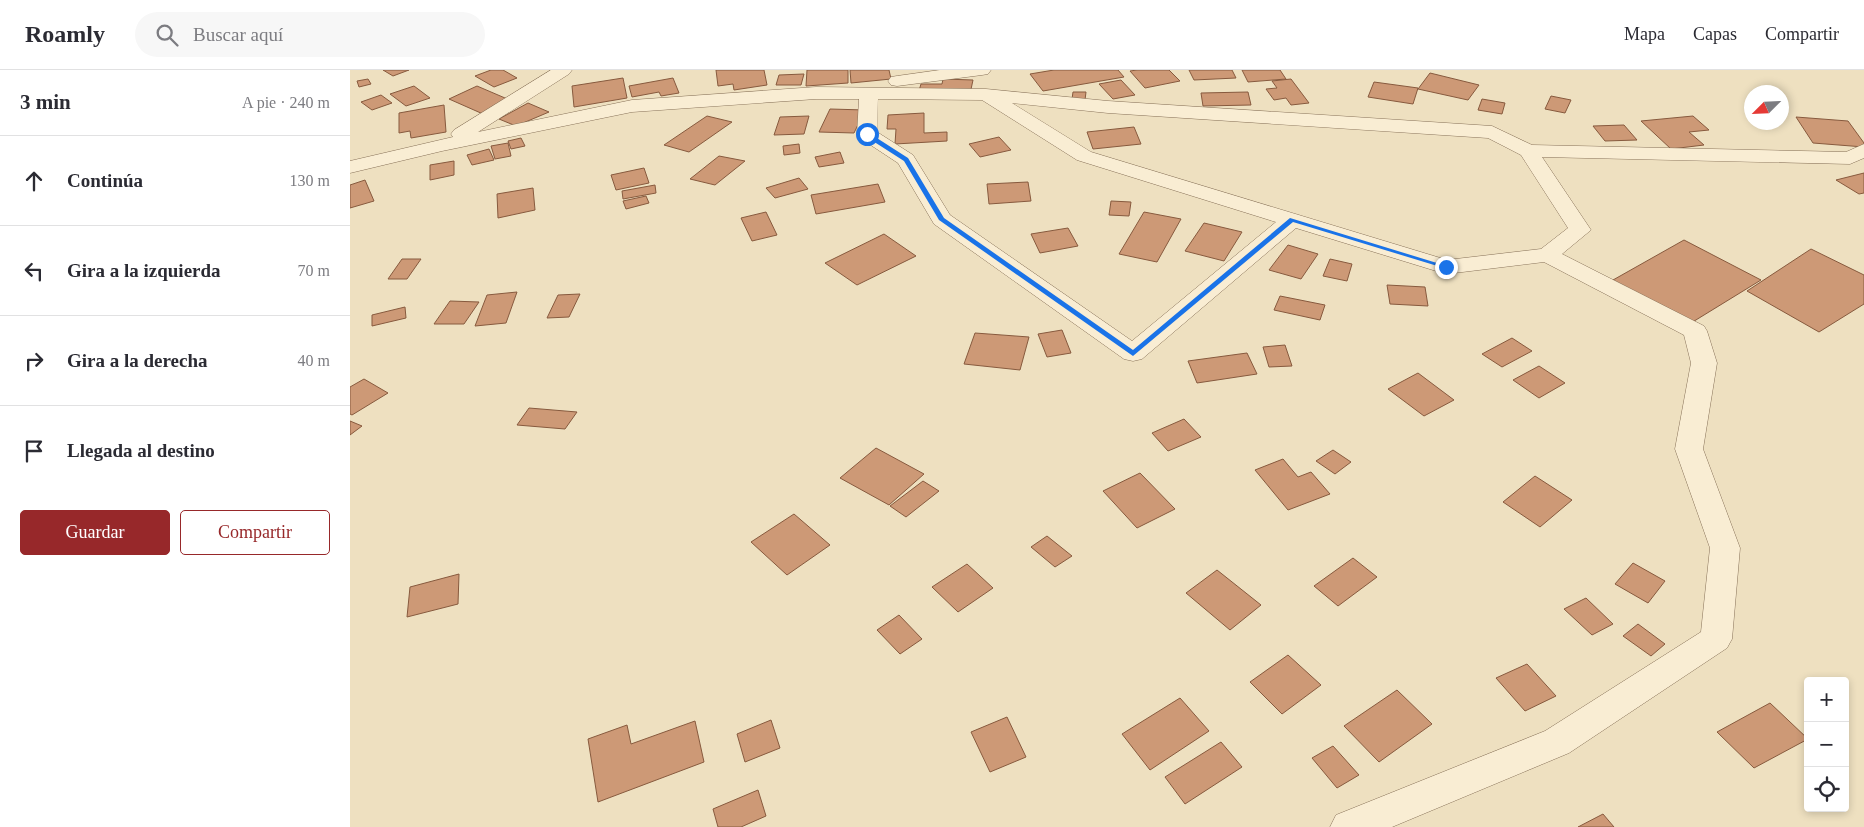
<!DOCTYPE html>
<html lang="es">
<meta charset="utf-8">
<style>
body{margin:0;font-family:"Times New Roman",serif;background:#f7f7f7;color:#2b2b33}
.controls{position:absolute;right:15px;bottom:15px;display:grid;overflow:hidden;border-radius:5px;box-shadow:0 2px 8px #0003}
.controls button{width:45px;height:45px;display:grid;place-items:center;padding:0;border:0;border-bottom:1px solid #e1e1e2;background:#fff;color:#2b2b33;font:25px sans-serif}
.compass{position:absolute;left:1394px;top:15px;width:45px;height:45px;border-radius:50%;background:#fff;box-shadow:0 2px 8px #0003;rotate:246deg}
.stop{position:absolute;width:15px;height:15px;margin:-11px;border:4px solid #1a73e8;border-radius:50%;background:#fff}
.stop.end{background:#1a73e8;border-color:#fff;box-shadow:0 1px 5px #0008}
.list{margin:0;padding:0;list-style:none}
h2{display:flex;justify-content:space-between;align-items:center;height:65px;margin:0;padding:0 20px;font-size:21px}
h2 small{font-size:16px;font-weight:400;color:#7c7c81}
.list li{display:grid;grid-template-columns:32px 1fr auto;gap:15px;align-items:center;box-sizing:border-box;height:90px;padding:0 20px;border-top:1px solid #e1e1e2}
.list b{display:block;font-size:19px;white-space:nowrap}
.list em{font-size:16px;font-style:normal;color:#7c7c81}
.actions{display:flex;gap:10px;padding:15px 20px}
.actions a{flex:1;padding:11px 0;border:1px solid #97282a;border-radius:5px;text-align:center;font-size:18px;color:#97282a}
.actions .main{background:#97282a;color:#fff}
.icon{flex:none;width:28px;height:28px;fill:none;stroke:currentColor;stroke-width:2;stroke-linecap:round;stroke-linejoin:round}
.map{position:relative;flex:none;width:1514px;height:757px;overflow:hidden}
header{display:flex;align-items:center;gap:30px;box-sizing:border-box;height:70px;padding:0 25px;background:#fff;border-bottom:1px solid #e1e1e2}
header strong{font-size:24px}
nav{display:flex;gap:28px;margin-inline-start:auto;font-size:18px}
.search{width:350px;height:45px;background:#f7f7f7;display:flex;align-items:center;gap:12px;box-sizing:border-box;padding:0 18px;border-radius:28px;color:#7c7c81;font-size:19px}
main{display:flex}
aside{flex:1;background:#fff}
.map>svg:first-child{display:block}
</style>
<header>
<strong>Roamly</strong>
<div class="search"><svg class="icon" aria-label="search" viewBox="0 0 24 24"><circle cx="10" cy="10" r="6"/><path d="M15 15l6 6"/></svg>Buscar aquí</div>
<nav><a>Mapa</a><a>Capas</a><a>Compartir</a></nav>
</header>
<main>
<aside>
<h2>3 min<small>A pie · 240 m</small></h2>
<ul class="list">
<li><svg class="icon" aria-label="ahead" viewBox="0 0 24 24"><path d="M12 20V5M6 11l6-6 6 6"/></svg><div><b>Continúa</b></div><em>130 m</em></li>
<li><svg class="icon" aria-label="left" viewBox="0 0 24 24"><path d="M17 20v-9H6M10 6l-5 5 5 5"/></svg><div><b>Gira a la izquierda</b></div><em>70 m</em></li>
<li><svg class="icon" aria-label="right" viewBox="0 0 24 24"><path d="M7 20v-9h11M14 6l5 5-5 5"/></svg><div><b>Gira a la derecha</b></div><em>40 m</em></li>
<li><svg class="icon" aria-label="arrive" viewBox="0 0 24 24"><path d="M6 21V4h12l-3 4 3 4H6"/></svg><div><b>Llegada al destino</b></div></li>
</ul>
<div class="actions"><a class="main">Guardar</a><a>Compartir</a></div>
</aside>
<div class="map">
<svg width="1514" height="757" viewBox="0 0 1514 757">
<rect width="100%" height="100%" fill="#eee0c0"/>
<g fill="#cd9976" stroke="#875a3e">
<polygon points="33,0 59,0 43,6"/>
<polygon points="141,0 153,0 167,8 144,17 125,6"/>
<polygon points="366,0 414,0 417,15 384,20 383,14 368,16"/>
<polygon points="457,0 498,0 498,13 456,16"/>
<polygon points="500,0 539,0 541,9 501,13"/>
<polygon points="704,0 768,0 774,7 693,21 680,4"/>
<polygon points="787,0 819,0 830,11 795,18 780,1"/>
<polygon points="839,0 882,0 886,8 844,10"/>
<polygon points="892,0 930,0 936,9 898,12"/>
<polygon points="1080,3 1129,15 1118,30 1068,19"/>
<polygon points="454,4 451,15 426,15 429,5"/>
<polygon points="273,8 277,28 224,37 222,16"/>
<polygon points="323,8 329,23 311,26 309,22 282,27 279,16"/>
<polygon points="18,9 21,14 9,17 7,11"/>
<polygon points="593,9 623,10 620,24 568,24 571,14 592,14"/>
<polygon points="941,9 959,33 941,35 936,28 924,30 916,19 927,18 922,11"/>
<polygon points="771,10 785,25 763,29 749,14"/>
<polygon points="1024,12 1068,18 1063,34 1018,27"/>
<polygon points="64,16 80,28 56,36 40,24"/>
<polygon points="127,16 162,31 133,44 99,29"/>
<polygon points="723,22 736,22 735,30 722,29"/>
<polygon points="898,22 901,35 853,36 851,23"/>
<polygon points="31,25 42,33 22,40 11,32"/>
<polygon points="1201,26 1221,30 1215,43 1195,39"/>
<polygon points="1132,29 1155,33 1152,44 1128,40"/>
<polygon points="178,33 199,42 166,56 149,49"/>
<polygon points="94,35 96,62 61,68 60,61 49,63 49,43"/>
<polygon points="480,39 515,40 504,63 469,62"/>
<polygon points="574,43 574,63 597,62 597,71 545,74 546,59 537,59 538,45"/>
<polygon points="357,46 382,52 339,82 314,75"/>
<polygon points="459,46 454,64 424,65 430,47"/>
<polygon points="1343,46 1359,60 1339,62 1354,75 1321,79 1291,51"/>
<polygon points="1446,47 1498,51 1514,73 1514,77 1463,73"/>
<polygon points="1274,55 1287,70 1255,71 1243,56"/>
<polygon points="784,57 791,74 743,79 737,62"/>
<polygon points="649,67 661,80 630,87 619,74"/>
<polygon points="171,68 175,76 161,79 158,71"/>
<polygon points="158,73 161,86 145,89 141,76"/>
<polygon points="449,74 450,83 434,85 433,76"/>
<polygon points="139,79 144,90 122,95 117,85"/>
<polygon points="490,82 494,93 469,97 465,87"/>
<polygon points="369,86 395,91 365,115 340,109"/>
<polygon points="104,91 104,105 80,110 80,95"/>
<polygon points="294,98 299,113 266,120 261,105"/>
<polygon points="1514,103 1514,123 1509,124 1486,110"/>
<polygon points="449,108 458,119 425,128 416,118"/>
<polygon points="15,110 24,131 0,138 0,115"/>
<polygon points="678,112 681,131 639,134 637,114"/>
<polygon points="528,114 535,132 466,144 461,125"/>
<polygon points="305,115 306,123 273,129 272,121"/>
<polygon points="183,118 185,140 148,148 147,124"/>
<polygon points="296,126 299,133 276,139 273,131"/>
<polygon points="761,131 781,132 779,146 759,145"/>
<polygon points="416,142 427,165 402,171 391,148"/>
<polygon points="794,142 831,149 807,192 769,184"/>
<polygon points="854,153 892,162 874,191 835,181"/>
<polygon points="718,158 728,176 690,183 681,164"/>
<polygon points="534,164 566,186 507,215 475,193"/>
<polygon points="1334,170 1411,210 1341,253 1263,210"/>
<polygon points="938,175 968,184 951,209 919,200"/>
<polygon points="1461,179 1514,205 1514,234 1469,262 1397,221"/>
<polygon points="52,189 71,189 57,209 38,209"/>
<polygon points="980,189 1002,194 997,211 973,206"/>
<polygon points="1037,215 1075,217 1078,236 1040,234"/>
<polygon points="167,222 156,253 125,256 137,225"/>
<polygon points="230,224 219,247 197,248 208,225"/>
<polygon points="930,226 975,235 970,250 924,240"/>
<polygon points="100,231 129,232 114,254 84,254"/>
<polygon points="55,237 56,248 22,256 22,245"/>
<polygon points="712,260 721,283 697,287 688,264"/>
<polygon points="625,263 679,267 670,300 614,294"/>
<polygon points="1162,268 1182,281 1152,297 1132,284"/>
<polygon points="935,275 942,296 919,297 913,277"/>
<polygon points="897,283 907,304 847,313 838,291"/>
<polygon points="1189,296 1215,313 1189,328 1163,310"/>
<polygon points="1068,303 1104,330 1074,346 1038,319"/>
<polygon points="14,309 38,323 2,345 0,344 0,317"/>
<polygon points="179,338 227,342 215,359 167,355"/>
<polygon points="834,349 851,367 818,381 802,363"/>
<polygon points="0,351 12,356 0,365"/>
<polygon points="526,378 574,404 539,435 490,408"/>
<polygon points="983,380 1001,392 985,404 966,391"/>
<polygon points="933,389 948,407 961,402 980,424 938,440 905,400"/>
<polygon points="790,403 825,439 787,458 753,421"/>
<polygon points="1185,406 1222,430 1190,457 1153,432"/>
<polygon points="573,411 589,421 556,447 540,436"/>
<polygon points="444,444 480,475 437,505 401,472"/>
<polygon points="697,466 722,486 705,497 681,477"/>
<polygon points="1003,488 1027,507 988,536 964,516"/>
<polygon points="1283,493 1315,511 1298,533 1265,514"/>
<polygon points="617,494 643,518 608,542 582,517"/>
<polygon points="867,500 911,535 880,560 836,523"/>
<polygon points="109,504 108,534 57,547 60,517"/>
<polygon points="1236,528 1263,554 1242,565 1214,539"/>
<polygon points="549,545 572,569 550,584 527,560"/>
<polygon points="1288,554 1315,574 1301,586 1273,566"/>
<polygon points="938,585 971,615 932,644 900,612"/>
<polygon points="1177,594 1206,626 1175,641 1146,608"/>
<polygon points="1047,620 1082,654 1029,692 994,656"/>
<polygon points="830,628 859,661 800,700 772,664"/>
<polygon points="1420,633 1458,669 1404,698 1367,662"/>
<polygon points="657,647 676,687 640,702 621,662"/>
<polygon points="421,650 430,678 395,692 387,664"/>
<polygon points="345,651 354,692 248,732 238,669 277,655 281,674"/>
<polygon points="871,672 892,697 835,734 815,707"/>
<polygon points="983,676 1009,705 987,718 962,688"/>
<polygon points="408,720 416,746 391,757 368,757 363,739"/>
<polygon points="1253,744 1264,757 1228,757"/>
</g>
<g fill="none" stroke-linecap="round" stroke-linejoin="round">
<defs>
<g id="minor">
<path d="M201 0H222L219 4 128 62 282 30 466 17 636 19 758 31 1142 56 1182 75 1496 82 1514 74V88L1500 94 1192 87 1241 160 1212 184 1354 256 1357 261 1367 293 1353 379 1390 478 1382 569 1377 578 1219 683 1042 757H980L986 745 1195 661 1351 562 1360 478 1325 379 1341 293 1334 265 1194 192 1096 204 946 158 792 289 783 291 774 289 584 154 548 93 510 68 507 64 509 29H466L282 42 92 81 0 103V91L103 67 101 64 104 60ZM528 29 632 30 727 90 926 152 782 271 600 145 563 85 527 62ZM662 33 758 43 1138 68 1171 85 1218 158 1191 179 1097 190 741 82Z"/>
<polygon points="590,0 641,0 638,4 632,5 547,16 541,15 538,11 541,7 547,6"/>
</g>
</defs>
<use href="#minor" stroke="#877158" stroke-width="1"/>
<use href="#minor" fill="#f9edd3" fill-rule="evenodd"/>
</g>
<polygon fill="#1a73e8" points="515,63 519,63 558,88 594,148 783,280 940,148 1100,197 1094,198 943,152 783,286 589,150 554,91 515,66"/>
</svg>
<div class="controls">
<button>+</button>
<button>−</button>
<button><svg class="icon" aria-label="locate" viewBox="0 0 24 24"><circle cx="12" cy="12" r="6"/><path d="M12 2v4M12 18v4M2 12h4M18 12h4"/></svg></button>
</div>
<svg class="compass" viewBox="-18 -18 36 36"><path d="M0-13l5 13h-10z" fill="#e53935"/><path d="M0 13l5-13h-10z" fill="#7c7c81"/></svg>
<div class="stop" style="left:517px;top:64px"></div>
<div class="stop end" style="left:1096px;top:197px"></div>
</div>
</main>
